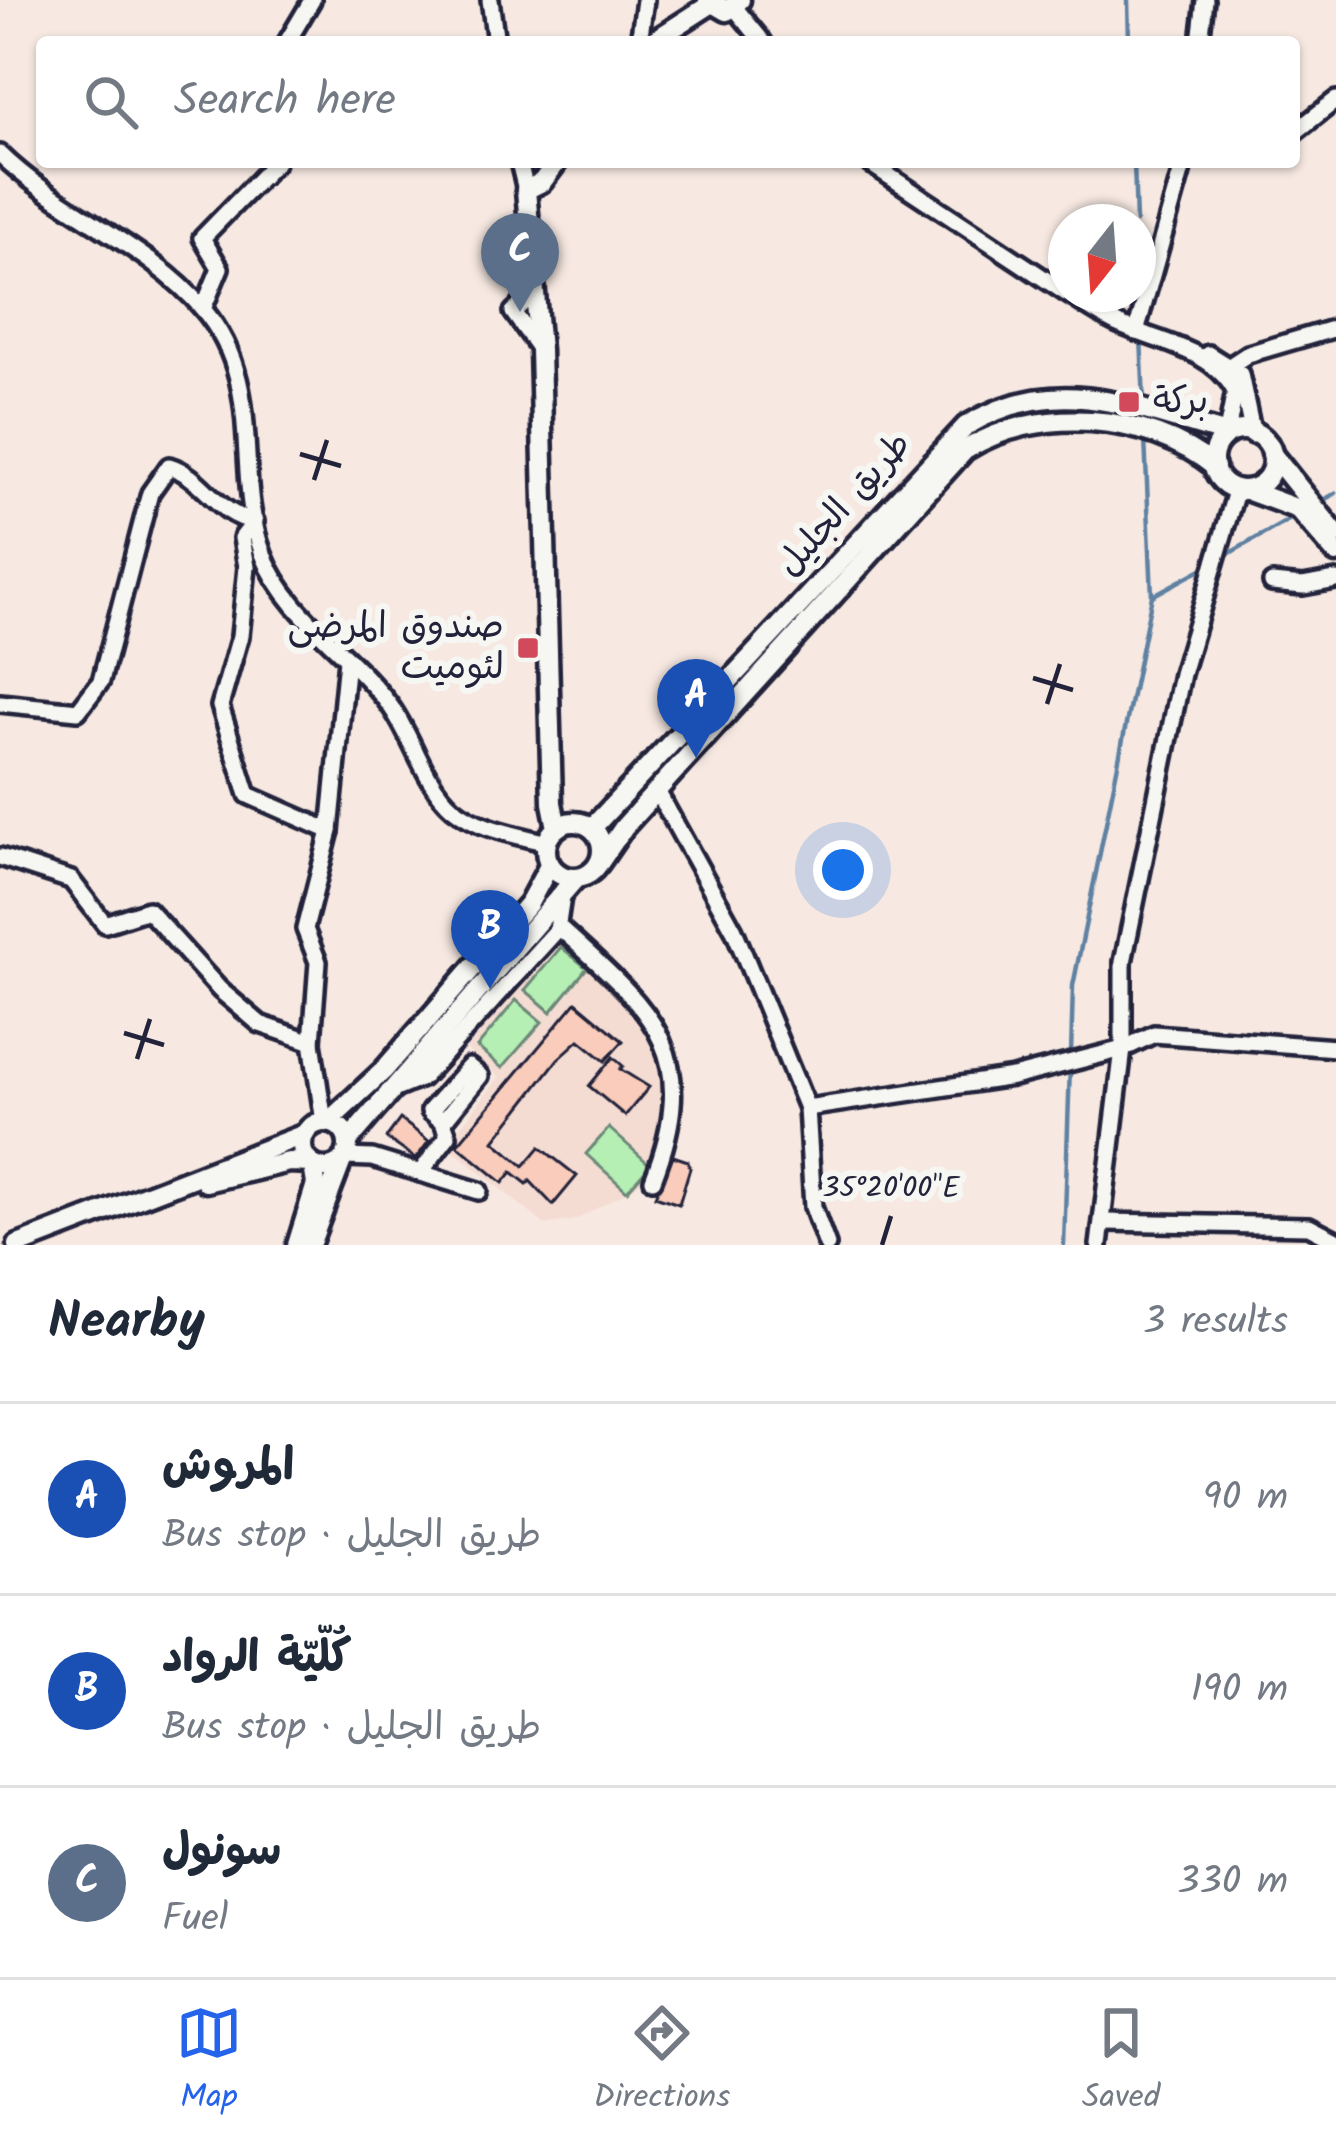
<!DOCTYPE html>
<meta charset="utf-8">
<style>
body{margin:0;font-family:Kalam,"Playpen Sans Arabic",sans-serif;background:#f6f6f7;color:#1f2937}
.compass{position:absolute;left:1048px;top:204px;width:108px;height:108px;border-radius:50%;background:#fff;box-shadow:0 3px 9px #0004;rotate:197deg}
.you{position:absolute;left:843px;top:870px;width:42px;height:42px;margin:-30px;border:9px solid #fff;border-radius:50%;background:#1a73e8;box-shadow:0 0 0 18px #1a73e833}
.badge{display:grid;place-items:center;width:78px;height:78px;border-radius:50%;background:#2563eb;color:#fff;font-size:39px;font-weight:700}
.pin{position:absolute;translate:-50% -99px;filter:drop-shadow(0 3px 6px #0008)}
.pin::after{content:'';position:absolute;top:63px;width:42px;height:36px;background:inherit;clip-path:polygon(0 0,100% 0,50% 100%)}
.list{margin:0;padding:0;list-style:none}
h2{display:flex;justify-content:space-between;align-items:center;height:156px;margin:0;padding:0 48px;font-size:51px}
h2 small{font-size:39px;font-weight:400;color:#747a83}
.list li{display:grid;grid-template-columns:78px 1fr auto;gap:36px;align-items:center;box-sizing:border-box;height:192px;padding:0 48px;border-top:3px solid #e0e1e3}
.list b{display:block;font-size:45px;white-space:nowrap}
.list p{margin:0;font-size:39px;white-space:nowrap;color:#747a83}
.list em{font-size:39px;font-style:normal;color:#747a83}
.icon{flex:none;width:66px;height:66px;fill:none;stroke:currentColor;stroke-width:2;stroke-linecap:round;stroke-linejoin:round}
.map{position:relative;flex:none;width:1336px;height:1245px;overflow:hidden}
.search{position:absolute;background:#fff;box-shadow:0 3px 9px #0004;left:36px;right:36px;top:36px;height:132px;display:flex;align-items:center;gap:30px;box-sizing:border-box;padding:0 42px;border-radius:12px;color:#747a83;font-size:45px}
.sheet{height:732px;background:#fff}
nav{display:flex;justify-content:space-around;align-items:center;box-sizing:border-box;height:168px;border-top:3px solid #e0e1e3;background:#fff;font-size:33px;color:#747a83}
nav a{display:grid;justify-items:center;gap:6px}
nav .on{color:#2563eb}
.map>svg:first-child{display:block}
</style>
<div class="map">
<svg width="1336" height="1245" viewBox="0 0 1336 1245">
<rect width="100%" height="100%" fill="#f7e9e2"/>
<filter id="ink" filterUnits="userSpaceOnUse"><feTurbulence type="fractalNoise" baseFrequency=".00833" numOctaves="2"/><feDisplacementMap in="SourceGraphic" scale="24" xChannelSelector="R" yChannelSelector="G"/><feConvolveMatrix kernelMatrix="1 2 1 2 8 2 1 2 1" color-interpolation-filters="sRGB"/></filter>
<g filter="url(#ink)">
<polygon fill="#f4dcd3" points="560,936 635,1001 657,1045 667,1107 653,1168 635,1187 576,1220 545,1225 446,1145 499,1077 466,1049"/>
<g fill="#b5efb4" stroke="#6c8878" stroke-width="3">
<polygon points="561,947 587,968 551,1012 525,990"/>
<polygon points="516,1000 542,1022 502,1068 477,1047"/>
<polygon points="609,1128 650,1165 627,1191 586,1154"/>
</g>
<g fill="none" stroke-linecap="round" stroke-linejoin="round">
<g stroke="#5f81a2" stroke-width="4.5">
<polyline points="1128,0 1129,42"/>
<polyline points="1134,162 1136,222"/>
<polyline points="1138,259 1140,295"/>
<polyline points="1141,337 1144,403"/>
<polyline points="1320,502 1336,493"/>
<polyline points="1221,558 1294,517"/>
<polyline points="1152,596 1211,564"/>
<polyline points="1071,1055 1073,986 1152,596 1145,438"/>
<polyline points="1064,1245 1070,1066"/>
</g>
</g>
<g fill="#f9ccbb" stroke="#22223b" stroke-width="3">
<polygon points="576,1002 623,1041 605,1061 579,1040 558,1059 494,1141 524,1166 540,1147 577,1176 553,1205 530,1181 527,1184 512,1172 503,1183 457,1145"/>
<polygon points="613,1057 623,1066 620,1069 649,1087 625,1116 589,1086"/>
<polygon points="400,1119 429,1141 416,1159 386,1138"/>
<polygon points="673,1156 688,1161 690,1168 679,1204 655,1196"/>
</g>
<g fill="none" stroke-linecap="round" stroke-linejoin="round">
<defs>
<g id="minor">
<polyline points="490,0 496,42"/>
<polyline points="735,8 763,42"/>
<polyline points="287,42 312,0"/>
<polyline points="639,42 645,0"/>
<polyline points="1200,42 1205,0"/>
<polyline points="1294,133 1336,100"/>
<path d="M0 154C59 212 150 246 203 309 267 385 232 471 263 554 287 617 353 654 391 707 413 738 424 783 453 808 480 830 515 834 547 843"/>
<polyline points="519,162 526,190"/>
<polyline points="868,162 1066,293"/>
<path d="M1068 294C1084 304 1101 316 1118 324 1157 342 1213 349 1235 391L1227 432"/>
<polyline points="531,296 513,312 539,348"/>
<polyline points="203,309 220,268 202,238 276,162"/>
<polyline points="1136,332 1184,162"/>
<polyline points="1208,354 1240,374 1253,435"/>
<polyline points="1222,371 1248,354 1336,328"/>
<polyline points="1272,583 1303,586 1336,580"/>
<path d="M0 703 78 711 101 681 150 493 169 466C205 477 216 516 255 521L242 538 247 567 240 636 220 706 248 795 330 831 305 929 318 962 312 1042"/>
<polyline points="657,791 734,930 807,1108 1013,1077 1123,1049 1154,1034 1336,1048"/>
<polyline points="330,831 347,660"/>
<polyline points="0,857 71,880 105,924 148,910 220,990 260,1024 312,1042 324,1122"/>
<path d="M559 927C649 1009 704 1049 653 1180"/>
<polyline points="388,1092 422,1078 557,930 563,890"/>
<polyline points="807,1108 813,1207 827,1245"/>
<polyline points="345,1157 372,1158 479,1191"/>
<polyline points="420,1173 448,1136 443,1122 480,1076 469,1067 430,1111 443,1122"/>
<polyline points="1105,1222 1309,1226 1336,1240"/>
<polyline points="1099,1245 1123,1049 1123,962 1182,674 1237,488"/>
</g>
<g id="major">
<polyline points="708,0 727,11 740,0"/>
<polyline points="652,42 711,4"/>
<circle cx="1243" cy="460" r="30"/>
<polyline points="1272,454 1336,534"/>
<polyline points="1249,491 1298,509 1336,553"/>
<circle cx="574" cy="850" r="28"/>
<polyline points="557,828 552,803 540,350 526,190 542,182 557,162"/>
<path d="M592 828 966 426C1057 371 1130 407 1224 433"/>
<path d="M600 862 624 827 965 450C1037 405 1147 412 1215 467"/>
<circle cx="325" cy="1145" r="23"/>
<polyline points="328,1122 383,1071 529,903 550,864"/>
<polyline points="348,1141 575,879"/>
<polyline points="206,1182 289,1162 310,1163"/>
<polyline points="18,1245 305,1134"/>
<polyline points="297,1245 316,1184 313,1165"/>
<polyline points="310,1245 341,1163"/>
</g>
</defs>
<use href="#minor" stroke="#22223b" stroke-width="24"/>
<use href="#major" stroke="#22223b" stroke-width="27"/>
<use href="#minor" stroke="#f6f6f2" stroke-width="15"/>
<use href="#major" stroke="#f6f6f2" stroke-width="18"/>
</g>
</g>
<path fill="none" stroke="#22223b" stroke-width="4.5" d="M300 454 341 466M314 480 327 440M1033 678 1073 690M1047 704 1060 664M124 1033 164 1045M137 1059 150 1019M882 1245 891 1216"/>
<g fill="#d1495b" stroke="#f6f6f2" stroke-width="4.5">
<rect x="1117" y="390" width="24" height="24" rx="6"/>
<rect x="516" y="636" width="24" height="24" rx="6"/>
</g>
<g text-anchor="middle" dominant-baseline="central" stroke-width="12" stroke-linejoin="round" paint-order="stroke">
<g font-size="36" fill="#22223b" stroke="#f6f6f2" text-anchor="start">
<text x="1153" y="402">بركة</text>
<text x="504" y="627" text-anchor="end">صندوق المرضى<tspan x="504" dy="41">لئوميت</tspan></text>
</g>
<g font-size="36" fill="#22223b" stroke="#f6f6f2">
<text transform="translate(845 505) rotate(-48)">طريق الجليل</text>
</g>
</g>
<g font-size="30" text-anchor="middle" fill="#22223b" stroke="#f6f6f2" stroke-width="12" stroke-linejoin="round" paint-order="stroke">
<text x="891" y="1197">35°20'00"E</text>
</g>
</svg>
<svg class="compass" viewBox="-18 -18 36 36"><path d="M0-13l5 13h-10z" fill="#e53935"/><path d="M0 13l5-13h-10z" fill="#747a83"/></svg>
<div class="you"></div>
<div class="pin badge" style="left:696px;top:758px;background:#1a4fb4">A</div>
<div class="pin badge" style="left:490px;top:989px;background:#1a4fb4">B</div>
<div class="pin badge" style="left:520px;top:312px;background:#5c6f8a">C</div>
<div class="search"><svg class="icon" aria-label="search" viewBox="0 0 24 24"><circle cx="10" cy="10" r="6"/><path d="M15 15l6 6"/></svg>Search here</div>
</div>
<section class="sheet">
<h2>Nearby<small>3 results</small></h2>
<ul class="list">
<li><span class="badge" style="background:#1a4fb4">A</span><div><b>المروش</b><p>Bus stop · طريق الجليل</p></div><em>90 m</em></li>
<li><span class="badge" style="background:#1a4fb4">B</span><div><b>كُلّيّة الرواد</b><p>Bus stop · طريق الجليل</p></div><em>190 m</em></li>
<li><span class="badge" style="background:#5c6f8a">C</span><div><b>سونول</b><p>Fuel</p></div><em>330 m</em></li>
</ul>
</section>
<nav>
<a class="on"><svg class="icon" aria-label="map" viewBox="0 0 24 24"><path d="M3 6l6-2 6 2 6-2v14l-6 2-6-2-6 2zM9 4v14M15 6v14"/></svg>Map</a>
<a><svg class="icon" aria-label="directions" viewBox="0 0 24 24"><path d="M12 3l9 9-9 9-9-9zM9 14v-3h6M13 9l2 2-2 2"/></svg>Directions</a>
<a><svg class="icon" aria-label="saved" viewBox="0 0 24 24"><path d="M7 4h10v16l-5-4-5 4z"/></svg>Saved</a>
</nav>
